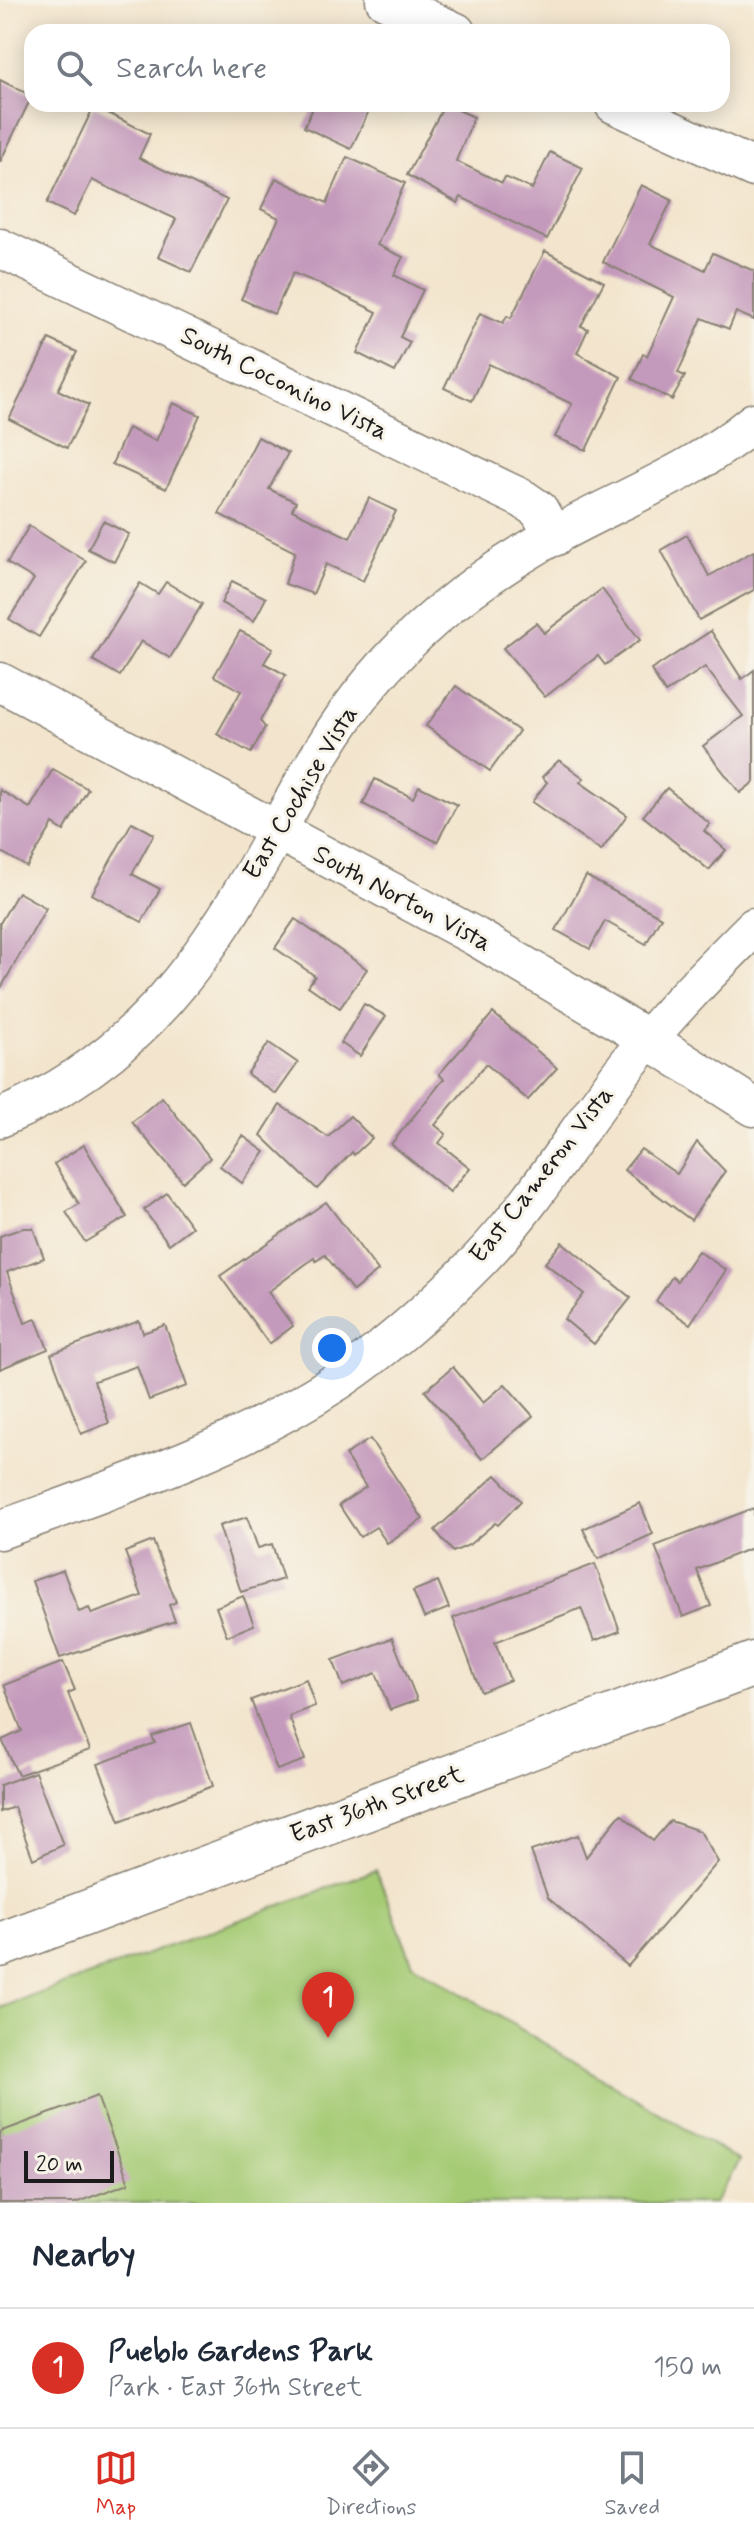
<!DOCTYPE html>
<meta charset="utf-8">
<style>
body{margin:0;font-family:Mynerve,sans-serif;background:#f2f2f3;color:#1f2937}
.scale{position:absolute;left:24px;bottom:20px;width:90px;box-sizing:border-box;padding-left:8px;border:4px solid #1c1c1c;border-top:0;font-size:22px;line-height:28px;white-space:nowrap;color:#1c1c1c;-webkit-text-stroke:6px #f7f3e8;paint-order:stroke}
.you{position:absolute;left:332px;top:1348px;width:28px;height:28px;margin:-20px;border:6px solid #fff;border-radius:50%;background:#1a73e8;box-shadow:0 0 0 12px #1a73e833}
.badge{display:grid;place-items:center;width:52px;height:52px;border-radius:50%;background:#d93025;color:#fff;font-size:26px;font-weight:700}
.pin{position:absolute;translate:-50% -66px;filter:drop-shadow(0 2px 4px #0008)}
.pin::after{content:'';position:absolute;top:42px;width:28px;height:24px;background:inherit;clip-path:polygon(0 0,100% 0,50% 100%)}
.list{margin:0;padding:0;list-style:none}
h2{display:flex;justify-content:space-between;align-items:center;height:104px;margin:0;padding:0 32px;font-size:34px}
h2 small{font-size:26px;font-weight:400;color:#747a83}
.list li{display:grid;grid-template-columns:52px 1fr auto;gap:24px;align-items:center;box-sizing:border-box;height:120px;padding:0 32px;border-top:2px solid #e0e1e3}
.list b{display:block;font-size:30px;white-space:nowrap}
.list p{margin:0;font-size:26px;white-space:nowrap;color:#747a83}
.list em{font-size:26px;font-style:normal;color:#747a83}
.icon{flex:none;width:44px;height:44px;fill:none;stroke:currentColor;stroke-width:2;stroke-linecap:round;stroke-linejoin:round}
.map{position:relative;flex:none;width:754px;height:2203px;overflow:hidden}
.search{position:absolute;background:#fff;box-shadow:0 4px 20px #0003;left:24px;right:24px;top:24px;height:88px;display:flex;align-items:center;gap:20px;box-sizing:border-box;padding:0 28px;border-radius:24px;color:#747a83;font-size:30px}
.sheet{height:224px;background:#fff}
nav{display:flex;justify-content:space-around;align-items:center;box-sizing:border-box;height:112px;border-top:2px solid #e0e1e3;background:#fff;font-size:22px;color:#747a83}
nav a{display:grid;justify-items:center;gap:4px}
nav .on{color:#d93025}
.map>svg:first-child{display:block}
</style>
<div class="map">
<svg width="754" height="2203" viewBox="0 0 754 2203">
<rect width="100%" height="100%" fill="#f7f3e8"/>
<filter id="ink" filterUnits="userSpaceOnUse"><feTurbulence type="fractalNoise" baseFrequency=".0125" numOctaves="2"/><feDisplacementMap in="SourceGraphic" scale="16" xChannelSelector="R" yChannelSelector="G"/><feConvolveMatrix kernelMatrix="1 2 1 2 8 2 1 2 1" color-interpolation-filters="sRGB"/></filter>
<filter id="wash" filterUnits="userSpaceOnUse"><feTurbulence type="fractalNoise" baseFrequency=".006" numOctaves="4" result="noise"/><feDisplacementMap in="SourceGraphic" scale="32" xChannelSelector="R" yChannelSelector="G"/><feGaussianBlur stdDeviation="1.8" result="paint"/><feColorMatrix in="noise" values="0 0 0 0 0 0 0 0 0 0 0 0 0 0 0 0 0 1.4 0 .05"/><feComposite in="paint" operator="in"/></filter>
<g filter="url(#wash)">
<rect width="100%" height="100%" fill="#f3e5cd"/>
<polygon fill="#a5cb75" stroke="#607448" stroke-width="2" points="376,1870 413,1964 739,2161 715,2203 0,2203 0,2008"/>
<g id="blocks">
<g fill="#c49abc">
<polygon points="0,80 32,96 0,162"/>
<polygon points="315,104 372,104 351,149 304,127"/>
<polygon points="445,104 474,117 456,161 502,183 505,177 532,189 550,152 583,168 547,239 461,197 458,203 407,175"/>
<polygon points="94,106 150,134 139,158 227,200 191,272 158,257 176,219 92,180 74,216 47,203"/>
<polygon points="347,157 405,183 377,245 403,257 394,275 423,290 400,337 410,342 395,372 357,353 377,312 320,284 293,273 274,314 241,299 279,218 261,209 276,178 327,203"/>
<polygon points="641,185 672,200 650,244 705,270 713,253 754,271 754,320 736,312 729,329 702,318 678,373 685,376 672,400 632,379 643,354 647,356 674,297 603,262"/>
<polygon points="545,251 604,282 581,326 588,329 577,353 621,377 586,450 555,437 572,404 489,364 472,401 444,388 480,313 503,323 507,316 511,318"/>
<polygon points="49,339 77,352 58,390 89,405 67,448 9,419"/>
<polygon points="173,403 200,415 166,489 112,464 128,428 156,441"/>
<polygon points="258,437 288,453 269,489 296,502 292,510 350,538 369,498 396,511 363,581 326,564 313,594 285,584 295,552 219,514"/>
<polygon points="103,521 129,534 114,562 88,549"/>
<polygon points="29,526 86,561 39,637 9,619 34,579 7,563"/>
<polygon points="687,535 709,576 754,551 754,590 699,620 661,550"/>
<polygon points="232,581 266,598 254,621 221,603"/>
<polygon points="166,582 202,604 170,658 141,641 120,676 93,660 140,583 158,594"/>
<polygon points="602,589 640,640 605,665 598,656 545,697 503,648 536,623 544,633"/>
<polygon points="240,631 273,648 264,663 286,675 260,721 265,727 251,753 217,734 241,691 214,676"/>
<polygon points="711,631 742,679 754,670 754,782 740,793 703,746 743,716 705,667 665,693 651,670"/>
<polygon points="456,686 519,731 490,771 426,726"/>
<polygon points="559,760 584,778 580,782 627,815 601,851 532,802 547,782 542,777"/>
<polygon points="53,769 88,789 64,831 53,824 27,867 0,851 0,790 30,808"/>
<polygon points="375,779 413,798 419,786 457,805 437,842 363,804"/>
<polygon points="667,788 710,824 704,831 726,850 709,870 643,816"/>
<polygon points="132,822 154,834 132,874 160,889 142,922 92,894"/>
<polygon points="586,876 661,917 646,944 605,921 590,949 556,930"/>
<polygon points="18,892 46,908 0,990 0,923"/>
<polygon points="295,919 367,969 340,1008 308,986 315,976 275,948"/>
<polygon points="364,1004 386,1016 360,1056 341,1043"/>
<polygon points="493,1013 557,1068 528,1100 486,1064 435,1125 446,1134 439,1143 470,1168 450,1192 391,1144 444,1079 439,1074"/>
<polygon points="269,1043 298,1063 276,1094 247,1074"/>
<polygon points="162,1097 210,1158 183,1182 132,1122"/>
<polygon points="280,1105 328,1137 350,1116 372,1138 354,1155 352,1152 317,1189 261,1135"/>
<polygon points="243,1136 265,1152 242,1183 220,1166"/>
<polygon points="697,1142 725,1171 691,1220 624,1170 641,1149 677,1174"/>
<polygon points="84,1145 127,1217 85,1242 66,1212 79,1204 54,1164"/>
<polygon points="167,1193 192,1227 169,1244 144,1210"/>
<polygon points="326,1202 378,1271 353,1291 325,1255 316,1261 314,1258 268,1292 293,1326 269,1344 220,1276"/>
<polygon points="23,1228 33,1228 44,1258 7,1272 25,1323 36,1319 48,1349 0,1369 0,1236"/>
<polygon points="562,1242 631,1298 594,1344 564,1319 584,1294 545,1263"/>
<polygon points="698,1251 726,1270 690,1324 656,1301 672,1277 677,1281"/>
<polygon points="139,1321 143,1333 165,1325 187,1386 149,1400 137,1366 94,1381 109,1423 81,1434 51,1354"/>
<polygon points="453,1367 483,1403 505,1384 533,1416 482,1459 425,1391"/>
<polygon points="370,1439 423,1519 387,1543 376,1527 360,1537 339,1505 366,1487 345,1455"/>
<polygon points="496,1475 521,1501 498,1525 495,1523 469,1545 453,1552 435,1530"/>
<polygon points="640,1503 653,1534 598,1559 583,1529"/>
<polygon points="754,1508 754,1547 697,1570 711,1606 683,1617 655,1546"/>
<polygon points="247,1517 258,1548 272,1544 283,1579 241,1592 219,1526"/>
<polygon points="153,1541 176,1602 169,1605 175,1621 60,1658 32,1581 63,1570 79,1612 89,1608 92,1614 142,1596 125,1552"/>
<polygon points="595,1564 620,1631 594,1641 581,1608 495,1642 510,1680 481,1692 453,1618"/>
<polygon points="438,1581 449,1608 424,1618 413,1591"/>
<polygon points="243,1596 254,1625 227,1636 216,1607"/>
<polygon points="392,1638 417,1700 390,1710 376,1673 343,1686 333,1660"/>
<polygon points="63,1662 75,1690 68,1693 90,1750 18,1775 2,1740 22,1731 4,1685"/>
<polygon points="306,1679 315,1706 289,1716 305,1760 277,1770 251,1700"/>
<polygon points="191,1723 213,1786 120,1821 98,1764 155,1743 152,1736"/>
<polygon points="35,1772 63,1845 33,1859 14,1807 0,1812 0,1785"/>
<polygon points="621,1814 653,1841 670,1821 700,1831 718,1862 628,1966 548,1898 531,1851 578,1835 586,1857"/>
<polygon points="97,2096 129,2183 75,2203 0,2203 0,2132"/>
</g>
</g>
</g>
<g filter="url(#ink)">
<use href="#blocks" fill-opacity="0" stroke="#888074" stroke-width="2"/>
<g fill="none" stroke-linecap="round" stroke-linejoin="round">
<defs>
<g id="minor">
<polyline points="385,0 456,32"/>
<polyline points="614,104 754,168"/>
<polyline points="0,248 523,499 539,510 554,537"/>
<polyline points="0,682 476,937 643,1036 754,1107"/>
<path d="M0 1118C140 1060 209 955 278 829 306 777 334 726 372 681 418 626 477 580 539 544 609 503 691 475 754 422"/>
<path d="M0 1530C115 1488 235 1449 338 1381 390 1346 437 1303 480 1259 536 1201 577 1129 627 1065 665 1016 710 971 754 927"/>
</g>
<polyline id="major" points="0,1945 754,1664"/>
</defs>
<use href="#minor" stroke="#888074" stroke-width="41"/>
<use href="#major" stroke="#888074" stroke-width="47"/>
<use href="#minor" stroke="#fff" stroke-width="38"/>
<use href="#major" stroke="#fff" stroke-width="44"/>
</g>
</g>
<g text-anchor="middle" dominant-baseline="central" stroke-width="6" stroke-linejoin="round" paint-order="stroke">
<g font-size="26" fill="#1c1c1c" stroke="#f7f3e8">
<text transform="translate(284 384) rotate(26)">South Coconino Vista</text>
<text transform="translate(301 793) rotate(-59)">East Cochise Vista</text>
<text transform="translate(402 899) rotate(28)">South Norton Vista</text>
<text transform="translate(542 1175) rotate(-52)">East Cameron Vista</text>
<text transform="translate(377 1805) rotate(-20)">East 36th Street</text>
</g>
</g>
</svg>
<div class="scale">20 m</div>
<div class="you"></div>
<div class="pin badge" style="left:328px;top:2038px">1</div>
<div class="search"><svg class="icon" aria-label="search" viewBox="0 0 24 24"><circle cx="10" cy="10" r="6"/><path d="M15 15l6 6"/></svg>Search here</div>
</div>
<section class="sheet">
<h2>Nearby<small></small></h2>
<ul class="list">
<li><span class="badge">1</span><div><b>Pueblo Gardens Park</b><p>Park · East 36th Street</p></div><em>150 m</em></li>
</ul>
</section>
<nav>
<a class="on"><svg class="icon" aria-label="map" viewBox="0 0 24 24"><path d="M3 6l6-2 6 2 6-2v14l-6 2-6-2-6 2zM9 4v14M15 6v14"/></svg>Map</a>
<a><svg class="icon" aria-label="directions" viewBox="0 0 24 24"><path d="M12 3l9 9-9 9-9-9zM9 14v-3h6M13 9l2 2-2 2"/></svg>Directions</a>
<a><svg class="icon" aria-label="saved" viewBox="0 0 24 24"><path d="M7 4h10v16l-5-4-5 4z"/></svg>Saved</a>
</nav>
